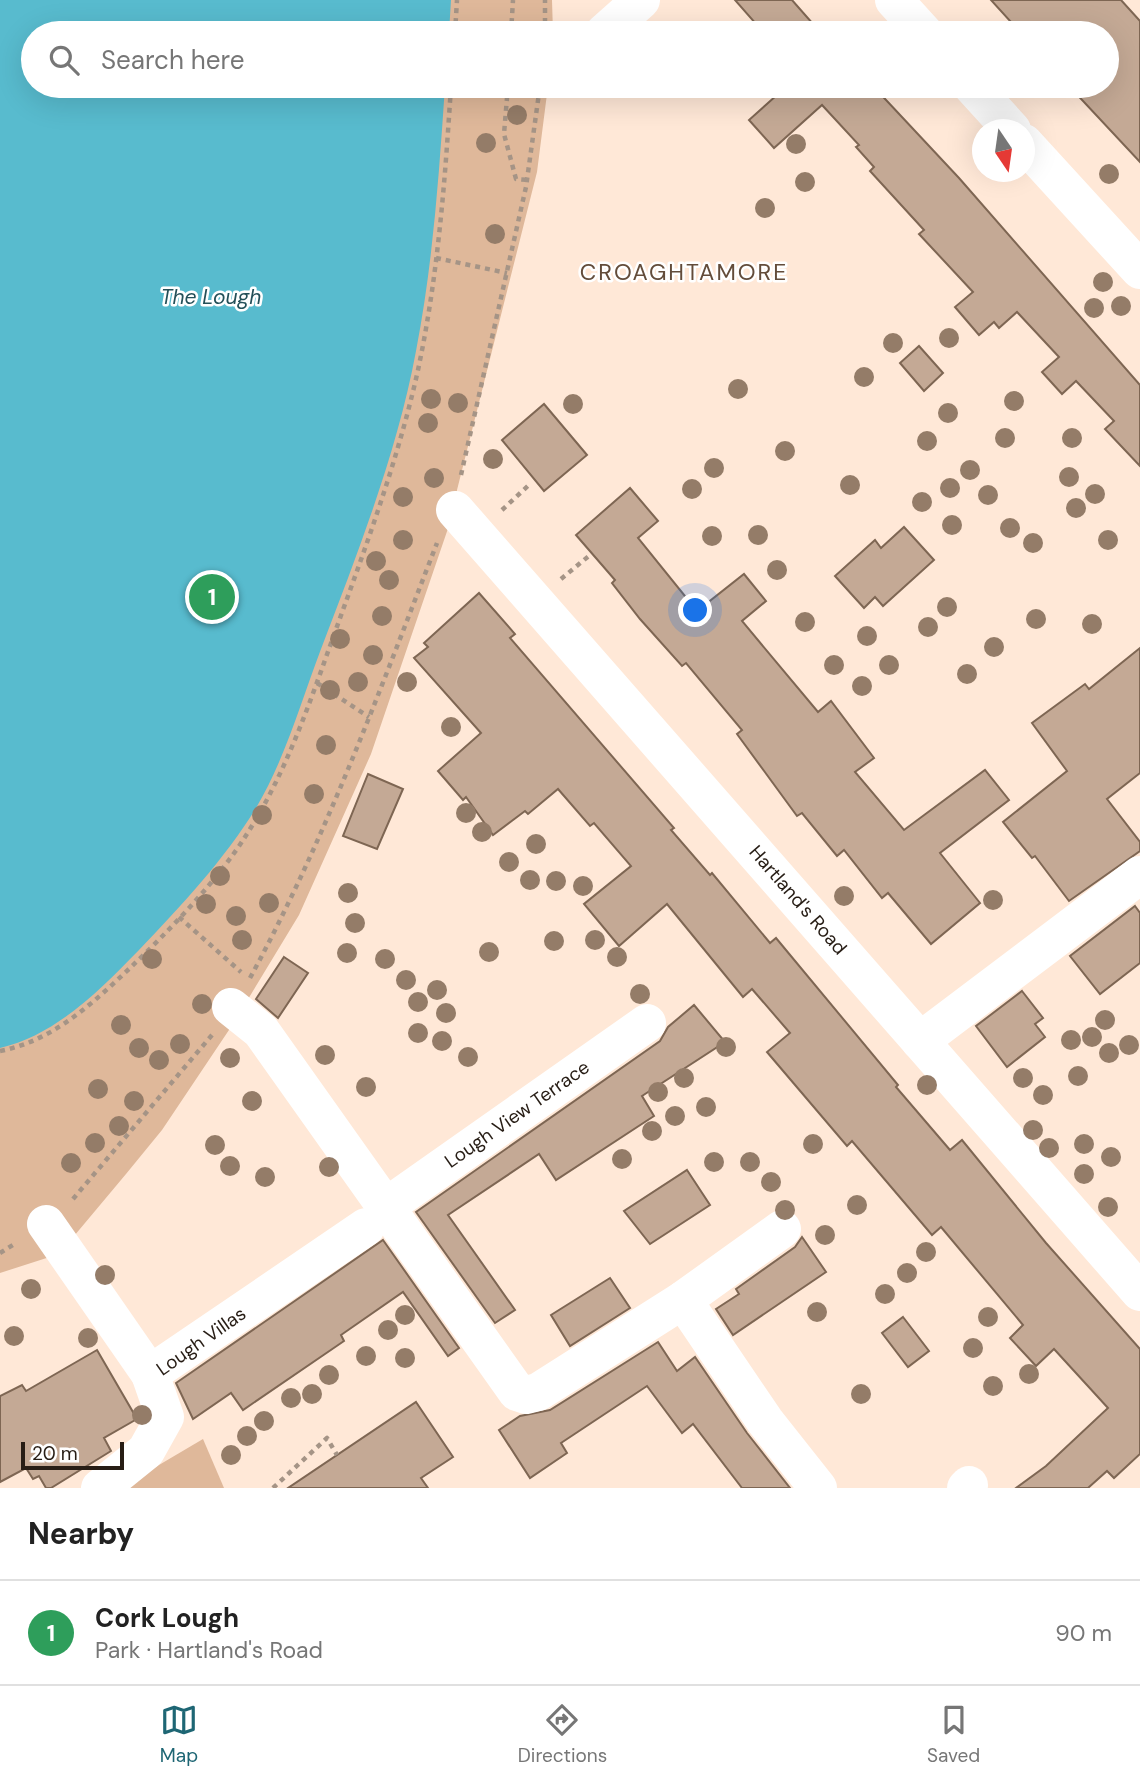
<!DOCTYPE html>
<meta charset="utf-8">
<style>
body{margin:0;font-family:"DM Sans",sans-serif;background:#f6f6f6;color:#222}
.compass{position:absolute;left:972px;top:119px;width:63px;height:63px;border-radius:50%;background:#fff;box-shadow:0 7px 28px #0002;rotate:167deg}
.scale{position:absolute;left:21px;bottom:18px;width:103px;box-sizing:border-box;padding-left:7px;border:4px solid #271d15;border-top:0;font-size:19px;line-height:24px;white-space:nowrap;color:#271d15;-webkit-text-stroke:5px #fff;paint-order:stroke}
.you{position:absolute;left:696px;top:611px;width:24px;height:24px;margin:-18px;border:5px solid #fff;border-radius:50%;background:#1a73e8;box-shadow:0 0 0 10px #1a73e833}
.badge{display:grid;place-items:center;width:46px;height:46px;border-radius:50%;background:#1e6674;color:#fff;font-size:23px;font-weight:700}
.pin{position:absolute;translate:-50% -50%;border:4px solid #fff;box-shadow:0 2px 7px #0006}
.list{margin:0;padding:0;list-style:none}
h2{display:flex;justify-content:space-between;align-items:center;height:91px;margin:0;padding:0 28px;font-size:30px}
h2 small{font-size:23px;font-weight:400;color:#767676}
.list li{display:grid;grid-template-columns:46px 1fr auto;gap:21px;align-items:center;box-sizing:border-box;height:105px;padding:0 28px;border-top:2px solid #e0e0e0}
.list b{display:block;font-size:26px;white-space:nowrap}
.list p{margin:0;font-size:23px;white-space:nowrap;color:#767676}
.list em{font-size:23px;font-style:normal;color:#767676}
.icon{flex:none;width:38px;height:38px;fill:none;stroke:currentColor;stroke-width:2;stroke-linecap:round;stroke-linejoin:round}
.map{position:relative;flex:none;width:1140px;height:1488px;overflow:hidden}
.search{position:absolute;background:#fff;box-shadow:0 7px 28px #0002;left:21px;right:21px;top:21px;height:77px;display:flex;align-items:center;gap:18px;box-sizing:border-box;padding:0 24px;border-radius:38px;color:#767676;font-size:26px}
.sheet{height:196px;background:#fff}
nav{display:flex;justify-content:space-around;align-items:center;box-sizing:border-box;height:98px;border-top:2px solid #e0e0e0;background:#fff;font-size:19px;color:#767676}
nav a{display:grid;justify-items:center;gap:4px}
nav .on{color:#1e6674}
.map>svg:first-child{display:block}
</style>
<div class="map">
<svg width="1140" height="1488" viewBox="0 0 1140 1488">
<rect width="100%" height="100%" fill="#ffe8d7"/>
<g fill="#dfb89a">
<polygon points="0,0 552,0 553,33 33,33 33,86 548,86 537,172 457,490 456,505 371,754 299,915 233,1024 162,1130 126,1174 59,1254 0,1273"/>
<polygon points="203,1439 224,1488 120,1488"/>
</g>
<path fill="#58bbce" d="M0 0H451L449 33H33V86H445C439 175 433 263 416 351 397 453 358 552 321 649 301 702 285 759 256 808 224 860 181 906 139 950 100 990 56 1035 0 1048Z"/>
<g fill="#c4a995" stroke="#7e6653" stroke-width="2">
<polygon points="735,0 792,0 821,33 764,33"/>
<polygon points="991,0 1121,0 1140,21 1140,162 1069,86 1107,86 1107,33 1021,33"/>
<polygon points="787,86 873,86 959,178 1140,385 1140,466 1105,429 1114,421 1076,381 1062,394 1042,372 1059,357 1017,312 999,328 994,322 979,335 955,307 973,292 919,234 924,230 870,171 874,167 856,147 859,145 822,105 774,148 749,120"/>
<polygon points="919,346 943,373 924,391 900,363"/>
<polygon points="544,404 587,455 544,491 502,440"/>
<polygon points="630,488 658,521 638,538 697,611 744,574 766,601 742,621 818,712 831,701 874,758 855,772 904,830 985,770 1009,800 940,853 980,903 931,944 888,893 882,898 844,850 837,856 802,813 797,816 737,734 742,730 686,663 682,666 640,619 612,583 615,580 576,535"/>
<polygon points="904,527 934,560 883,606 875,597 864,608 835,576 875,540 881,548"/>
<polygon points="479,593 515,634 510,638 674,828 671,830 710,875 712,873 770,943 776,938 898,1085 896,1087 950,1150 962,1140 1046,1243 1140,1349 1140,1454 1114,1478 1107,1471 1088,1488 1016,1488 1046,1466 1108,1408 1054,1349 1036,1366 1010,1338 1023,1325 941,1227 932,1235 852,1141 847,1146 767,1052 790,1033 752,989 743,997 667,904 619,946 584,904 631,866 594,823 590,826 558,789 528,814 525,811 493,835 466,797 463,800 438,771 481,733 414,658 428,647 424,643"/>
<polygon points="1140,648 1140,773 1107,799 1140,842 1140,851 1069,901 1035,856 1032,858 1003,822 1067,771 1032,723 1085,684 1089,689"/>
<polygon points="368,774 403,789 377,849 343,836"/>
<polygon points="1135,906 1140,913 1140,963 1100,994 1070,956"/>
<polygon points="284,957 308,973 278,1018 256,999"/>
<polygon points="1022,991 1043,1018 1035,1024 1045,1037 1007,1067 976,1026"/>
<polygon points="694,1005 725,1042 642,1096 654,1116 556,1180 539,1154 448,1215 515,1310 495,1323 416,1212 660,1041 668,1027"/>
<polygon points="687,1170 710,1205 650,1244 624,1211"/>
<polygon points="802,1237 826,1272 733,1335 716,1309 739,1294 736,1289 795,1247"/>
<polygon points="383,1240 459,1348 448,1356 403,1292 341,1335 344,1341 243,1410 231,1393 193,1419 176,1383"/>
<polygon points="610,1278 630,1308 570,1346 551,1315"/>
<polygon points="903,1317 929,1351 908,1367 882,1333"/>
<polygon points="658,1342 677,1371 695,1357 747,1433 790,1488 742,1488 693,1424 682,1433 647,1386 561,1443 567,1453 530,1478 499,1430 520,1416 550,1410"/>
<polygon points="97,1350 137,1419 104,1438 111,1451 51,1488 46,1488 39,1476 33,1479 26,1468 0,1482 0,1396 22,1385 26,1391"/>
<polygon points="416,1402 453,1457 421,1478 428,1488 288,1488"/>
</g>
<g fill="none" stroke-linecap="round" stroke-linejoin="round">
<g stroke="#a59486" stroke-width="4.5" stroke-dasharray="5 5" stroke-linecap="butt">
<polyline points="455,33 457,0"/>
<polyline points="511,33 513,0"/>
<polyline points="545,33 545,0"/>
<polyline points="508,86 504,134 516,179 528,180"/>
<polyline points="436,258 507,273"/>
<polyline points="461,475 526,187 540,86"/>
<polyline points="502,510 530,484"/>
<polyline points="561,579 590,555"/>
<polyline points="317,683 369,717"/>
<polyline points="179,917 241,972"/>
<path d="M250 978C325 840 380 690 437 543"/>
<path d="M0 1051C53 1041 93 1003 130 968 168 932 217 881 245 837 286 774 310 702 335 632 366 546 398 460 418 370 438 276 445 181 451 86"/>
<polyline points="73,1199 212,1035"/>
<polyline points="0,1253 16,1243"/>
<polyline points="273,1488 327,1438 337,1455"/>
</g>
<g stroke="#fff" stroke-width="38">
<polyline points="894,0 924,33"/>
<polyline points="604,33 641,0"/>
<polyline points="972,86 1012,130"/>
<polyline points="1024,143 1140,270"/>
<polyline points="455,510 1140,1292"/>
<polyline points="231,1007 261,1031 517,1392 526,1395 538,1392 683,1300 782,1229"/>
<polyline points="920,1041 1140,875"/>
<polyline points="387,1206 647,1023"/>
<polyline points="46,1224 150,1374"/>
<polyline points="683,1300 765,1421 818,1488"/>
<polyline points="100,1488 146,1451 165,1417 150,1374 366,1227"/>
<polyline points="966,1488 969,1485"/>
</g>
</g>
<g fill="#947c68">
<circle cx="517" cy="115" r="10"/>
<circle cx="486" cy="143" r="10"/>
<circle cx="796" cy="144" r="10"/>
<circle cx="1109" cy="174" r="10"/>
<circle cx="805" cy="182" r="10"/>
<circle cx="765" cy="208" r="10"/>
<circle cx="495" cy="234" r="10"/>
<circle cx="1103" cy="282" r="10"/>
<circle cx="1121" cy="306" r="10"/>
<circle cx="1094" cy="308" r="10"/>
<circle cx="949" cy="338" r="10"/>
<circle cx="893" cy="343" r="10"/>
<circle cx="864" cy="377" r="10"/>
<circle cx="738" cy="389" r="10"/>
<circle cx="431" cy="399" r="10"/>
<circle cx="1014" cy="401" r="10"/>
<circle cx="458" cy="403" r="10"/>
<circle cx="573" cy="404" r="10"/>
<circle cx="948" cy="413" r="10"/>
<circle cx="428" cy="423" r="10"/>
<circle cx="1005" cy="438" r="10"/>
<circle cx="1072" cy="438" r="10"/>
<circle cx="927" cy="441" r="10"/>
<circle cx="785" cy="451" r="10"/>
<circle cx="493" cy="459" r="10"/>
<circle cx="714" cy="468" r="10"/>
<circle cx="970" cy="470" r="10"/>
<circle cx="1069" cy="477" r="10"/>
<circle cx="434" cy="478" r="10"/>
<circle cx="850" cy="485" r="10"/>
<circle cx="950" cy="488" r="10"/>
<circle cx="692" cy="489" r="10"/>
<circle cx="1095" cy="494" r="10"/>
<circle cx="988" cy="495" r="10"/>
<circle cx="403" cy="497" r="10"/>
<circle cx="922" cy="502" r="10"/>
<circle cx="1076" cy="508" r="10"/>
<circle cx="952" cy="525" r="10"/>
<circle cx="1010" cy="528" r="10"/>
<circle cx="758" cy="535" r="10"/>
<circle cx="712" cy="536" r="10"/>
<circle cx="403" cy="540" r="10"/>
<circle cx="1108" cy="540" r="10"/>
<circle cx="1033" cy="543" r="10"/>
<circle cx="376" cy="561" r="10"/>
<circle cx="777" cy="570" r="10"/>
<circle cx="389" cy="580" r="10"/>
<circle cx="947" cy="607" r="10"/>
<circle cx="382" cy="616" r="10"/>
<circle cx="1036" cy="619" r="10"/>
<circle cx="805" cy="622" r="10"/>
<circle cx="1092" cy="624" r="10"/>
<circle cx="928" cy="627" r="10"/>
<circle cx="867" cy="636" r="10"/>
<circle cx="340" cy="639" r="10"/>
<circle cx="994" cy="647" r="10"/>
<circle cx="373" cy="655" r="10"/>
<circle cx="834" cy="665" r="10"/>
<circle cx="889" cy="665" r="10"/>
<circle cx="967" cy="674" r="10"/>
<circle cx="358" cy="682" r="10"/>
<circle cx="407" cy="682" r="10"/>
<circle cx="862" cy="686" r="10"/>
<circle cx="330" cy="690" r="10"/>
<circle cx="451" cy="727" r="10"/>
<circle cx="326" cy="745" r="10"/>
<circle cx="314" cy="794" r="10"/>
<circle cx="466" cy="813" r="10"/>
<circle cx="262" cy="815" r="10"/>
<circle cx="482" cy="832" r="10"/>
<circle cx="536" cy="844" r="10"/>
<circle cx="509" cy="862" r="10"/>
<circle cx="220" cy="876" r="10"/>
<circle cx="530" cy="880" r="10"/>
<circle cx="556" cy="881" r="10"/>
<circle cx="583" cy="886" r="10"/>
<circle cx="348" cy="893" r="10"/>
<circle cx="844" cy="896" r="10"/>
<circle cx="993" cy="900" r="10"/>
<circle cx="269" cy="903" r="10"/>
<circle cx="206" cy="904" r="10"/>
<circle cx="236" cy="916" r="10"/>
<circle cx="355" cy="923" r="10"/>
<circle cx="242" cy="940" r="10"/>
<circle cx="595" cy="940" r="10"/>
<circle cx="554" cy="941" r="10"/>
<circle cx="489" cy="952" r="10"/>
<circle cx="347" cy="953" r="10"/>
<circle cx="617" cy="957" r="10"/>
<circle cx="152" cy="959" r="10"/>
<circle cx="385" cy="959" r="10"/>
<circle cx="406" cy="980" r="10"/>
<circle cx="437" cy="990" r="10"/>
<circle cx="640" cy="994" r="10"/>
<circle cx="418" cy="1002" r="10"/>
<circle cx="202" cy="1004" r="10"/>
<circle cx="446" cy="1013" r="10"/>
<circle cx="1105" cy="1020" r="10"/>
<circle cx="121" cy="1025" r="10"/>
<circle cx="418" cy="1033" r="10"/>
<circle cx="1092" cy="1037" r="10"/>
<circle cx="1071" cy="1040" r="10"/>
<circle cx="442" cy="1041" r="10"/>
<circle cx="180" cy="1044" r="10"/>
<circle cx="1129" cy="1045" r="10"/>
<circle cx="726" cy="1047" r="10"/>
<circle cx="139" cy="1048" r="10"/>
<circle cx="1109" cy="1053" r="10"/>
<circle cx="325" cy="1055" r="10"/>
<circle cx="468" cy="1057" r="10"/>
<circle cx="230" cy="1058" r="10"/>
<circle cx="159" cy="1060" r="10"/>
<circle cx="1078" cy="1076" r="10"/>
<circle cx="684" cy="1078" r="10"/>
<circle cx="1023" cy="1078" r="10"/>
<circle cx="927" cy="1085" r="10"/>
<circle cx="366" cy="1087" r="10"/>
<circle cx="98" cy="1089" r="10"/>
<circle cx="658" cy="1092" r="10"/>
<circle cx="1043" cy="1095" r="10"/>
<circle cx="134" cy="1101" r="10"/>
<circle cx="252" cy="1101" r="10"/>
<circle cx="706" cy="1107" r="10"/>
<circle cx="675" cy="1116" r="10"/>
<circle cx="119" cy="1126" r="10"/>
<circle cx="1033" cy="1130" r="10"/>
<circle cx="652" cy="1131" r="10"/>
<circle cx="95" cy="1143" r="10"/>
<circle cx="813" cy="1144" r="10"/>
<circle cx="1084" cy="1144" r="10"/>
<circle cx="215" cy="1145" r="10"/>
<circle cx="1049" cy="1148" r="10"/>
<circle cx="1111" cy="1157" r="10"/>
<circle cx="622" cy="1159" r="10"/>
<circle cx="714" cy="1162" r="10"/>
<circle cx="750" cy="1162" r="10"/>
<circle cx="71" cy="1163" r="10"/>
<circle cx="230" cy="1166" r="10"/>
<circle cx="329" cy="1167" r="10"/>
<circle cx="1084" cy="1174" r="10"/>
<circle cx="265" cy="1177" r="10"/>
<circle cx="771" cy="1182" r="10"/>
<circle cx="857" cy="1205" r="10"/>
<circle cx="1108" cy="1207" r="10"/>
<circle cx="785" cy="1210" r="10"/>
<circle cx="825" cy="1235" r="10"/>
<circle cx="926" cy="1252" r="10"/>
<circle cx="907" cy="1273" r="10"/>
<circle cx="105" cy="1275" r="10"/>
<circle cx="31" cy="1289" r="10"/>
<circle cx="885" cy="1294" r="10"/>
<circle cx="817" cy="1312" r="10"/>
<circle cx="405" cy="1315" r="10"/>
<circle cx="988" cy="1317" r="10"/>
<circle cx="388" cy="1330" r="10"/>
<circle cx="14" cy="1336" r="10"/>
<circle cx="88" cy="1338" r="10"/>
<circle cx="973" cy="1348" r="10"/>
<circle cx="366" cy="1356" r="10"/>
<circle cx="405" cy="1358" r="10"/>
<circle cx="1029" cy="1374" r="10"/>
<circle cx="329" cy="1375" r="10"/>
<circle cx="993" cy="1386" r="10"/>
<circle cx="312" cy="1394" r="10"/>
<circle cx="861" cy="1394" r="10"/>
<circle cx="291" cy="1398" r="10"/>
<circle cx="142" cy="1415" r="10"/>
<circle cx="264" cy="1421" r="10"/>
<circle cx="247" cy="1436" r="10"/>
<circle cx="231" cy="1455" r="10"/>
</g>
<g text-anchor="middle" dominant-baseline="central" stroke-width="5" stroke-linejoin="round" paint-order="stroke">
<g font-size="19" fill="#271d15" stroke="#fff">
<text transform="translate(798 900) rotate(49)">Hartland's Road</text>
<text transform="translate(517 1114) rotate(-35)">Lough View Terrace</text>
<text transform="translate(201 1341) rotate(-35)">Lough Villas</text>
</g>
<g font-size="21" font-style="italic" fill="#245059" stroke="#fff">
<text x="211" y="297">The Lough</text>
</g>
<g font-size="23" letter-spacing="2" fill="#634c3a" stroke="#fff">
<text x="684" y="272">CROAGHTAMORE</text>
</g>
</g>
</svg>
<svg class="compass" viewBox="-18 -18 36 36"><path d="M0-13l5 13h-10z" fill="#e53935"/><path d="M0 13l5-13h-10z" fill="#767676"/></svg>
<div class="scale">20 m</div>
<div class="you"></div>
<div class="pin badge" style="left:212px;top:597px;background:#2e9e5b">1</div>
<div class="search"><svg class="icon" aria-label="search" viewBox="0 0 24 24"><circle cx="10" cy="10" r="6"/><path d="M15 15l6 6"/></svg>Search here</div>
</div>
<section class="sheet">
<h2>Nearby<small></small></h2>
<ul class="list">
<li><span class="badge" style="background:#2e9e5b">1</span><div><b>Cork Lough</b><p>Park · Hartland's Road</p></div><em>90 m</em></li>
</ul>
</section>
<nav>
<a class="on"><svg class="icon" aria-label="map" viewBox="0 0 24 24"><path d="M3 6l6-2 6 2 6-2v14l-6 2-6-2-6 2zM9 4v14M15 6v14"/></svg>Map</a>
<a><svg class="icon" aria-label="directions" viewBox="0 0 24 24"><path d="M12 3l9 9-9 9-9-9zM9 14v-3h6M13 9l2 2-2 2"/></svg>Directions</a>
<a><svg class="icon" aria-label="saved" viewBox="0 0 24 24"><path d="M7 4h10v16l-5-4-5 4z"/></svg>Saved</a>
</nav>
